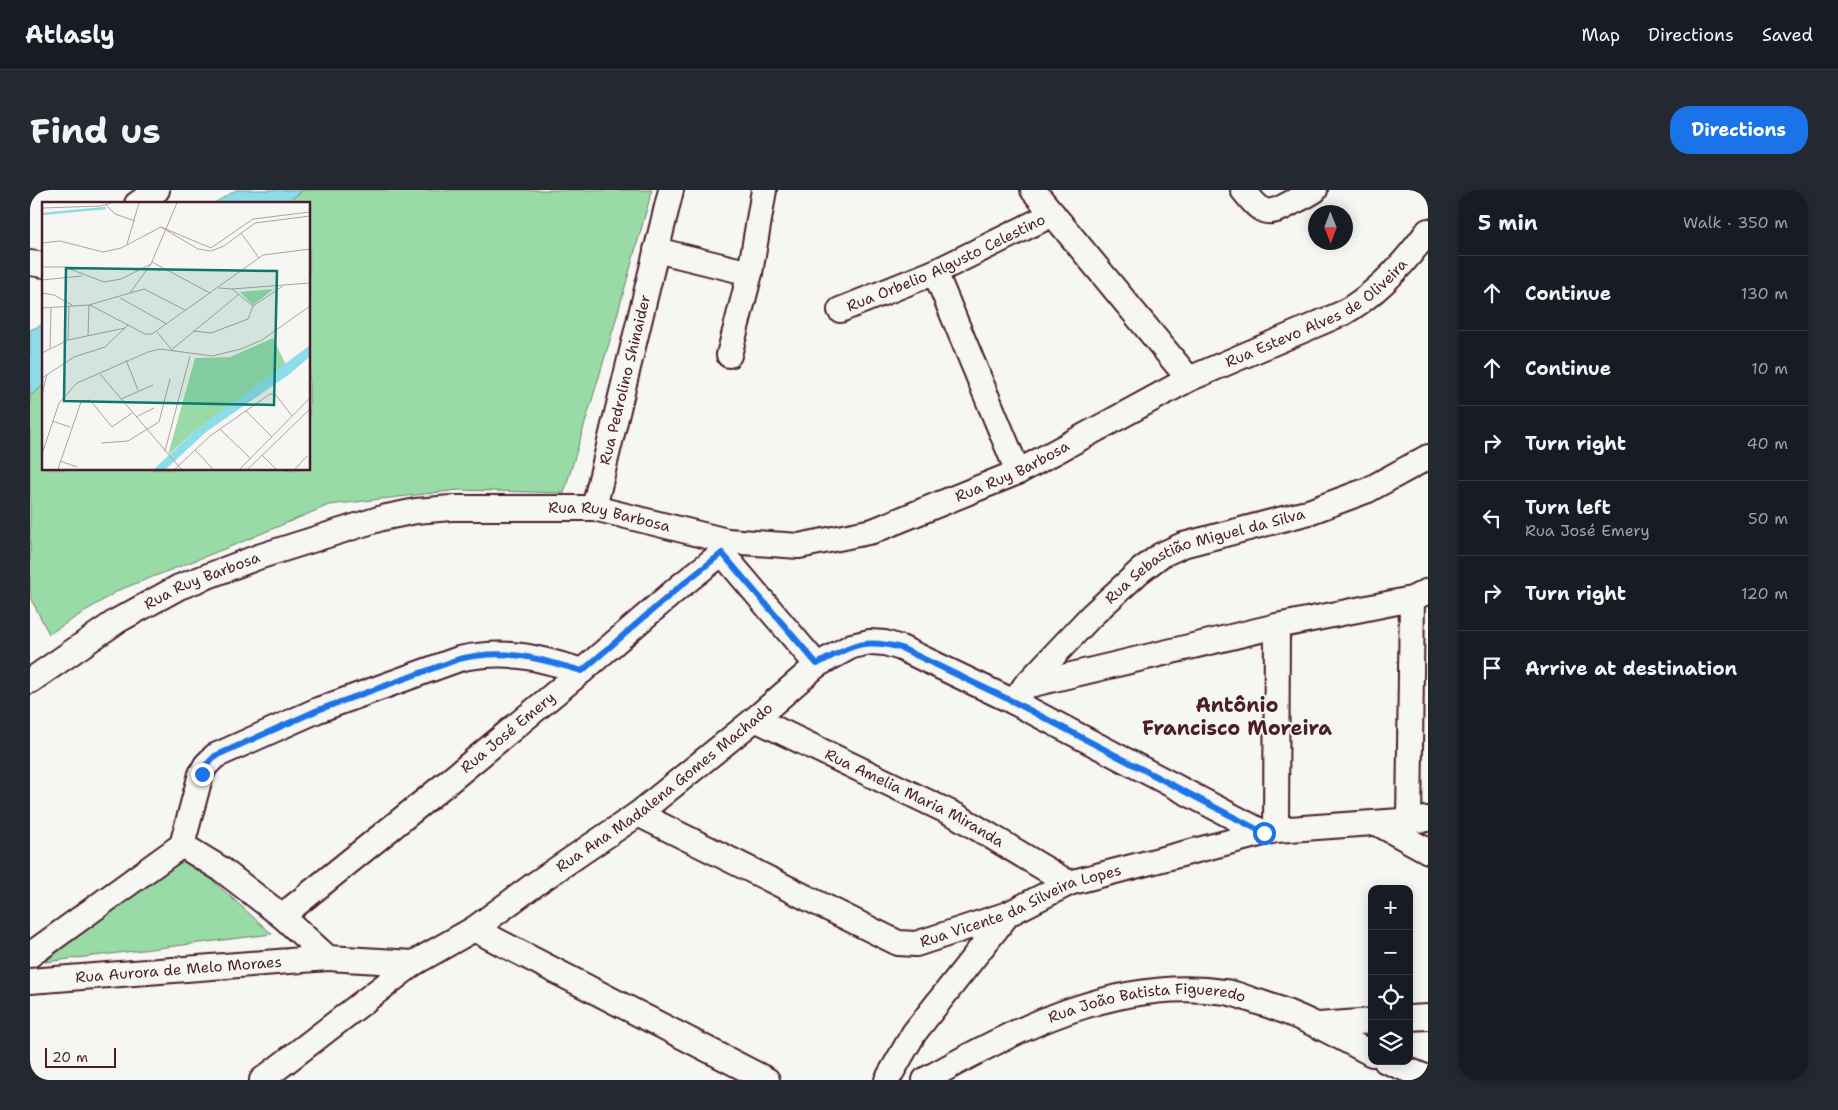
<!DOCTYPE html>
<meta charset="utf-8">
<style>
body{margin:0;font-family:"Shantell Sans",sans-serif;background:#242831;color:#f1f3f6}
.controls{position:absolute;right:15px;bottom:15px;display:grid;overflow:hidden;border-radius:10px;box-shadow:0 2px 12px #0003}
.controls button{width:45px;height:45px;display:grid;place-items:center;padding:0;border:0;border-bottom:1px solid #363941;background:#171b24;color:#f1f3f6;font:25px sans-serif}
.compass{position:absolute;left:1278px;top:15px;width:45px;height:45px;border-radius:50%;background:#171b24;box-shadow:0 2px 12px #0003;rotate:179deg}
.scale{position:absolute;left:15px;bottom:12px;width:71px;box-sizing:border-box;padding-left:5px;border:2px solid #4a1f2b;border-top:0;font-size:14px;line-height:18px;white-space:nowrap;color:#4a1f2b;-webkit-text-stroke:4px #f6f6f2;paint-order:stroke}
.stop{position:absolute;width:15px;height:15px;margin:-11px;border:4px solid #1a73e8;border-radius:50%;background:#fff}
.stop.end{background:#1a73e8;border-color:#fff;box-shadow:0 1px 5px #0008}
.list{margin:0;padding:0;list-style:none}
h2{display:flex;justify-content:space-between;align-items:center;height:65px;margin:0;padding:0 20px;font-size:21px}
h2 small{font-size:16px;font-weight:400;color:#9ea1a6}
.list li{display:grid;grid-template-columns:32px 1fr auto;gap:15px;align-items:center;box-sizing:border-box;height:75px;padding:0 20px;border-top:1px solid #363941}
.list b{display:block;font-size:19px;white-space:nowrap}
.list p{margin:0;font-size:16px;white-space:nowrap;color:#9ea1a6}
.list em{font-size:16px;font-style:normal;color:#9ea1a6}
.icon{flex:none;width:28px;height:28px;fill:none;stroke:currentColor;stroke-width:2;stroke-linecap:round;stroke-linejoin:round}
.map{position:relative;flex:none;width:1398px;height:890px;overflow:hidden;border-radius:20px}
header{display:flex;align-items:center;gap:30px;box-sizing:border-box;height:70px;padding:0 25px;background:#171b24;border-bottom:1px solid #363941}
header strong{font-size:24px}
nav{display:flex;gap:28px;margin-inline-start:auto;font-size:18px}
.intro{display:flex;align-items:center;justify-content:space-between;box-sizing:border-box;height:120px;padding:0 30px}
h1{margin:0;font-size:35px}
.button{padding:12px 22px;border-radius:20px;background:#1a73e8;color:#fff;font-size:18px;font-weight:700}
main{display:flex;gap:30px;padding:0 30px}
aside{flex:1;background:#171b24;border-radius:20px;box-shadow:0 2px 12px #0003}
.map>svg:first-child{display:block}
</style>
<header>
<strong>Atlasly</strong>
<nav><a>Map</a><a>Directions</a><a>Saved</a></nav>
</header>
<div class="intro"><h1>Find us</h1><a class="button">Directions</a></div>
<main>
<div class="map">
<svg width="1398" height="890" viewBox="0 0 1398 890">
<rect width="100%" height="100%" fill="#f6f6f2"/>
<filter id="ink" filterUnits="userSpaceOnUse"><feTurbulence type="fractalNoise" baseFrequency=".02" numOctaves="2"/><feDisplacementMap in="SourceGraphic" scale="10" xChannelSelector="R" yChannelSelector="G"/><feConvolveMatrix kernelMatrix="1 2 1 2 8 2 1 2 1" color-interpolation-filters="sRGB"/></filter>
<g filter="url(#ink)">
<g fill="#98dba6" stroke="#717d68">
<polygon points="273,0 622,0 583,140 534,303 429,300 299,315 202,356 89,400 19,444 0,407 0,206 14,195 14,279 279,279 279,14 255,14"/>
<polygon points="154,665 242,744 15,772"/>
</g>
<g fill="#8ddde9" stroke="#72919d">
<polygon points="206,0 273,0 255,14 183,14"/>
<polygon points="14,134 14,195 0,206 0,140"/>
</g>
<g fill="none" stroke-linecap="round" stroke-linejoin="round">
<defs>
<g id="minor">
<polyline points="1003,0 1159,189"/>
<path d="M1213 0C1231 22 1235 28 1261 13 1269 9 1278 5 1285 0"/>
<polyline points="107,14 127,0"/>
<polyline points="626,60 720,83"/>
<polyline points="0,73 14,75"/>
<polyline points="905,82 988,282"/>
<path id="s1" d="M810 120 905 82 1023 24"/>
<polyline points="699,165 720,83 734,0"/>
<path id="s2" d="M564 318 641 0"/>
<polyline points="692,363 787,475"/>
<path id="s3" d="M0 491 87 431 149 397 228 367 352 328 386 321 421 318H564L697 351 769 356 843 341 988 282 1159 189 1313 123C1348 103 1375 73 1398 41"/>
<polyline points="995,496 1247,436 1382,409 1398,401"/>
<path id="s4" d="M984 512 995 496 1062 425 1110 381 1131 365 1153 355 1276 323 1338 300 1398 267"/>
<path id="s5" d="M725 529 927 626 1039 693"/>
<path id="s6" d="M608 624 868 753 886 754 978 724 1039 693 1234 643 1246 640 1398 629"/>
<polyline points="1379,630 1382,409"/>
<polyline points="1347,633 1398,661"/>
<polyline points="1246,640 1247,436"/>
<polyline points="152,655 191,679 252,726 298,768 384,773"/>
<path id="s7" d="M252 726 423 588 552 481 648 398 692 363 697 351"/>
<polyline points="444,739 737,890"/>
<path d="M0 765 152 655 171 584 176 575 185 566 288 520 429 469C477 459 506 467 552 481"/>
<path id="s8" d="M0 791 298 768"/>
<polyline points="1379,828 1398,827"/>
<polyline points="1289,835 1342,831"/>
<polyline points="1356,871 1398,888"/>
<path id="s9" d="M232 890 384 773 444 739 508 692 608 624 725 529 787 475 822 456 840 452 855 453 871 458 984 512 1234 643"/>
<polyline points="857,890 884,843 978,724"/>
<path id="s10" d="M895 890C986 839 1088 786 1195 802 1205 803 1215 808 1225 811 1266 823 1303 843 1342 864"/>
</g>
</defs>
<use href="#minor" stroke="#4a1f2b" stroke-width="28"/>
<use href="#minor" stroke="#f6f6f2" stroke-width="24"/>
</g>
</g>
<g fill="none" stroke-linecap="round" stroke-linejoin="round" filter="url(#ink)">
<path stroke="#1a73e8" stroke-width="6" d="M172 584 176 575 185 566 288 520 429 469C477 458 507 468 552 481L648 398 692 363 787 474C820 457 832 447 871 458L984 512 1234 643"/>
</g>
<g text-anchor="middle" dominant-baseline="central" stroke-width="4" stroke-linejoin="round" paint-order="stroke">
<g font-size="15" fill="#4a1f2b" stroke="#f6f6f2">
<text stroke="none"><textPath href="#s1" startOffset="116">Rua Orbelio Algusto Celestino</textPath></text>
<text stroke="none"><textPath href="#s3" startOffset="1384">Rua Estevo Alves de Oliveira</textPath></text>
<text stroke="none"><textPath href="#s2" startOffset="132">Rua Pedrolino Shinaider</textPath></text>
<text stroke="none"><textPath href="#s3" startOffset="1040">Rua Ruy Barbosa</textPath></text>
<text stroke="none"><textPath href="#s3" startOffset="620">Rua Ruy Barbosa</textPath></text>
<text stroke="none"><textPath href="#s4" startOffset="248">Rua Sebastião Miguel da Silva</textPath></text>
<text stroke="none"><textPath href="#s3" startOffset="200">Rua Ruy Barbosa</textPath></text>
<text stroke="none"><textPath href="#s7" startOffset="291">Rua José Emery</textPath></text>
<text stroke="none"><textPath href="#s9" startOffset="498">Rua Ana Madalena Gomes Machado</textPath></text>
<text stroke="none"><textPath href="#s5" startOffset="178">Rua Amelia Maria Miranda</textPath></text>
<text stroke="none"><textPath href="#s6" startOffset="420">Rua Vicente da Silveira Lopes</textPath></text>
<text stroke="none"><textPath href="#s8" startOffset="149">Rua Aurora de Melo Moraes</textPath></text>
<text stroke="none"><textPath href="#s10" startOffset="239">Rua João Batista Figueredo</textPath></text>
</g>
<g font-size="20" font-weight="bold" fill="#4a1f2b" stroke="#f6f6f2">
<text x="1207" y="515">Antônio<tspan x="1207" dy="23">Francisco Moreira</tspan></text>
</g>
</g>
<g transform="translate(12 12)">
<rect width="268" height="268" fill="#f6f6f2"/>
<path d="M232 87 211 103 198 90ZM231 136 244 163 154 228 126 253 153 156 188 155Z" fill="#98dba6"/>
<path d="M267 144V155L249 171 164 230 124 267H112L154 228Z" fill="#8ddde9"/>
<path fill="none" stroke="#8ddde9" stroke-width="2.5" d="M0 12 64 6"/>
<path fill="none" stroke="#b1a0a2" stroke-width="1" d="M64 3 73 12 93 19M0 6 59 4 69 1M268 10 211 17 169 46 119 25 156 47 169 49 182 44 213 21 268 14M199 31 217 56M0 41 18 39 61 50 79 46 119 25M85 42 97 1M110 60 168 91M0 65H23L62 80 79 77 109 62M0 78 40 74M177 86 190 87 211 104M190 87 268 81M0 91 12 93 30 103M88 91 109 62 135 1M78 96 125 122M48 103 103 132H110L221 53 268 47M0 106 47 103 102 87 143 108M151 129 169 131 206 117 211 104 241 84M115 130 129 147M46 134 47 103M26 138 27 105M8 147 9 106M128 149 196 93M0 151 26 138 83 126M84 158 96 188M58 172 139 267M0 176 32 155 63 145 86 123M0 193 5 172M79 197 111 183M204 209 230 235M94 215 112 206M10 219 28 225M178 227 208 256M59 241 86 239 117 220 128 177M153 248 171 267M123 249 148 154M0 252 17 201 35 181 106 150 118 147 170 154 199 147 220 138 268 104M220 253 234 267M18 259 35 265M16 267 39 200 48 198 70 225 90 211M133 267 168 234 228 192H233L250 214M198 267 268 196M206 267 268 207M253 267 265 254"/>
<path fill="#0f766e" fill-opacity="0.15" stroke="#0f766e" stroke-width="2.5" d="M24 66 235 69 232 203 22 199Z"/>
<rect width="268" height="268" fill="none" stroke="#4a1f2b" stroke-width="2.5"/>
</g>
</svg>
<div class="controls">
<button>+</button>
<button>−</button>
<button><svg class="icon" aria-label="locate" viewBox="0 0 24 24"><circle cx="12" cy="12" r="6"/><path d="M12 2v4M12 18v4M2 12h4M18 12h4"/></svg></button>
<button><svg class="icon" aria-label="layers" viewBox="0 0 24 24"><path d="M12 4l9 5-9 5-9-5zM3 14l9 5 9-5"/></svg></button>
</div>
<svg class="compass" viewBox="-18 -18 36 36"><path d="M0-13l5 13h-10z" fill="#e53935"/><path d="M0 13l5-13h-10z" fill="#9ea1a6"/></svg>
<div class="scale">20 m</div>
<div class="stop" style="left:1234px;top:643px"></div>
<div class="stop end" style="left:172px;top:584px"></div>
</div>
<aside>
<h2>5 min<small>Walk · 350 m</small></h2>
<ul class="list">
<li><svg class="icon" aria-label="ahead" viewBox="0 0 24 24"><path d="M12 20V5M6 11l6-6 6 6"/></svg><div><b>Continue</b></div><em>130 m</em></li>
<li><svg class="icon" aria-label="ahead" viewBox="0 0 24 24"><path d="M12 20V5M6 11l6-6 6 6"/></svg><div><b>Continue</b></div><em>10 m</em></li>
<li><svg class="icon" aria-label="right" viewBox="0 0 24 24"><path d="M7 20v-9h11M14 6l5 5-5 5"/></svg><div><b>Turn right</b></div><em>40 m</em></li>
<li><svg class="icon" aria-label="left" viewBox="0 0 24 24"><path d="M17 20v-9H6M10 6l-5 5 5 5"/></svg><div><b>Turn left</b><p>Rua José Emery</p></div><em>50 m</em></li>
<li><svg class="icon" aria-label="right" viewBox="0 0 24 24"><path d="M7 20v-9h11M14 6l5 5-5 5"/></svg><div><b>Turn right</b></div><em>120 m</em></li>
<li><svg class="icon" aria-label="arrive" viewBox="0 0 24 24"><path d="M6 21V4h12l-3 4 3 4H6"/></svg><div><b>Arrive at destination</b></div></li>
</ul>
</aside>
</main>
